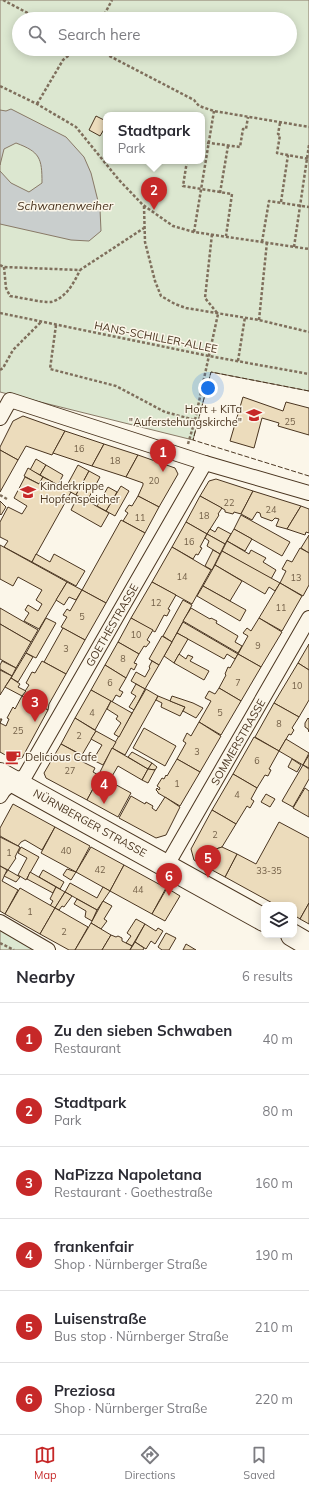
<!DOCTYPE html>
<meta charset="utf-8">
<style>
body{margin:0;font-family:Mulish,sans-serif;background:#f2f2f3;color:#2b2b33}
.controls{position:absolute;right:12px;bottom:12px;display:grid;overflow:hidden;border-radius:8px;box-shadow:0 2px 10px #0003}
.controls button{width:36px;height:36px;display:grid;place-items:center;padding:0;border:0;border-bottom:1px solid #e1e1e2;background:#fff;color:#2b2b33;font:20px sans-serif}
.you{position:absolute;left:208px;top:388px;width:14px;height:14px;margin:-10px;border:3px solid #fff;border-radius:50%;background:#1a73e8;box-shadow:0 0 0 6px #1a73e833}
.badge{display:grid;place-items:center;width:26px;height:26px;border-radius:50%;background:#c62828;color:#fff;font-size:13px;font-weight:700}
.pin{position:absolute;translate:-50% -33px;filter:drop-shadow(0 1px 2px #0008)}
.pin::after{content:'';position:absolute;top:21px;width:14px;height:12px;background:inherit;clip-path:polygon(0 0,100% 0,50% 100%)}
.popup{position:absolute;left:103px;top:112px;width:102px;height:52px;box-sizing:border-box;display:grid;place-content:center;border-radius:8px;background:#fff;filter:drop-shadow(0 1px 3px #0005);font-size:13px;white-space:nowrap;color:#7c7c81}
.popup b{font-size:15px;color:#2b2b33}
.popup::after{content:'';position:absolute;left:50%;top:100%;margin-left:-8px;border:8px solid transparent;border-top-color:#fff}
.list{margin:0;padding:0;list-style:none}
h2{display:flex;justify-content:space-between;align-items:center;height:52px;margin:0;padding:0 16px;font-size:17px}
h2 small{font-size:13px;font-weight:400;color:#7c7c81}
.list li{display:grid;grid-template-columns:26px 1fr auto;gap:12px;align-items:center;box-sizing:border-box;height:72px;padding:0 16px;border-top:1px solid #e1e1e2}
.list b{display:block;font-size:15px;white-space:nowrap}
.list p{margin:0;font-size:13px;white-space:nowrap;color:#7c7c81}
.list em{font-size:13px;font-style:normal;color:#7c7c81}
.icon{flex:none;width:22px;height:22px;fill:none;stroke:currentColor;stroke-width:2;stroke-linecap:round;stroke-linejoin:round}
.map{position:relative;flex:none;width:309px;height:950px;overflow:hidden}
.search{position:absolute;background:#fff;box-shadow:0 2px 10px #0003;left:12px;right:12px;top:12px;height:44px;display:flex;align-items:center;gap:10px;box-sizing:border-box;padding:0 14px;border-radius:22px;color:#7c7c81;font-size:15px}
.sheet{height:484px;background:#fff}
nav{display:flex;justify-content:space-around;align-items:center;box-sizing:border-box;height:56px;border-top:1px solid #e1e1e2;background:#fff;font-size:11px;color:#7c7c81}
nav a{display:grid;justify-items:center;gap:2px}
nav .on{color:#c62828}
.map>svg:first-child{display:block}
</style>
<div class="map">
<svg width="309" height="950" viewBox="0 0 309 950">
<rect width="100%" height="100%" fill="#fbf6e9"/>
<g fill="#dce7d0" stroke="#887966" fill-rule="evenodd">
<path d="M0 0H309V391L211 372 193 440 0 392ZM19 19H290V49H19ZM106 115H202V161H106Z"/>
<polygon points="0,929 36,950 0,950"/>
</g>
<path fill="#c9cecd" stroke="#887966" d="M11 109 66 137 84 157 91 173 100 209 101 231 89 241 71 240 0 224V171L11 183 29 192 42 183C42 158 40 152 16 143L4 149 0 165V110L6 111Z"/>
<g fill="#ecdcbc" stroke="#4a3520">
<polygon points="96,116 106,121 106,126 100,136 89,130"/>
<polygon points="243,397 283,411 286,402 309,408 309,435 278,426 279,423 262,418 254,448 230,441"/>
<polygon points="23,416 65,431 52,455 26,446 18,460 0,450 0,447 13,421"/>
<polygon points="65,431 104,444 92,466 53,453"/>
<polygon points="104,444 138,455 126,477 92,466"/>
<polygon points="0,450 18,460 0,492"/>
<polygon points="138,455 175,468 178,474 159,507 138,496 143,485 143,483 126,477"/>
<polygon points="36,459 46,465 40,475 30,470"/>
<polygon points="46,465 63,475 58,485 40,475"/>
<polygon points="78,465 89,471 76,495 65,489"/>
<polygon points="28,468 43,477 39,484 24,476"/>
<polygon points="89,471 100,477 87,501 76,495"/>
<polygon points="25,477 39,484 43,477 71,492 32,562 4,547 8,541 0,537 0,522 8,507 22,514 27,506 14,498"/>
<polygon points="216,479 253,491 241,514 234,512 233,514 225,512 225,510 200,496 209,481"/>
<polygon points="121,486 129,491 115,516 106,511"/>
<polygon points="108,487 117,492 106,511 97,506"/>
<polygon points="253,491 301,506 287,529 276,526 279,519 275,518 272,521 261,517 260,513 257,512 252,520 241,514"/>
<polygon points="78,496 109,513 101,527 71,510"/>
<polygon points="138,496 159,507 145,533 123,521 128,513 125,511 129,505 132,506"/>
<polygon points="200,496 222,508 218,514 219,515 207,534 186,522"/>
<polygon points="0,501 6,507 1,515 0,514"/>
<polygon points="301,506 309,509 309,533 306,532 305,535 287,529"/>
<polygon points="241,515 290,542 282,556 234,529"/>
<polygon points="121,520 145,533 106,603 82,590"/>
<polygon points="186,522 207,534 200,547 202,548 198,555 196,554 193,559 172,547"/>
<polygon points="218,527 231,534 225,544 207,534 210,529 215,532"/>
<polygon points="234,529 252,539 245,551 227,541"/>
<polygon points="207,534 225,544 220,554 207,546 209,541 205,538"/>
<polygon points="309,535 309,553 301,548"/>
<polygon points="227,541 249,554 251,550 266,558 263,562 276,570 271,579 222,551"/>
<polygon points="0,545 67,582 39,629 24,621 29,613 25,610 28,605 38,611 42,604 36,600 42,590 18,577 13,586 0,579"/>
<polygon points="172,547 211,570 192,604 152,582"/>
<polygon points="300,548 309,553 309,585 303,596 280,583 286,571 282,569 287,560 292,562"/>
<polygon points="213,550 220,554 212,570 205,566"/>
<polygon points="222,551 280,583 275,591 269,587 265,594 215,565"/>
<polygon points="36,554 50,562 54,554 85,571 76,586 32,562"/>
<polygon points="215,565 242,581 230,601 203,586"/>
<polygon points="67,582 82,590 76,600 69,597 64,605 56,600"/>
<polygon points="152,582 176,595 168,609 170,610 167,616 164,615 155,632 131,618"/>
<polygon points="280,583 302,596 282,631 259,618"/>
<polygon points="203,586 246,610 240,621 197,596"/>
<polygon points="82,590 106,603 85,640 61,627 67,617 63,615 67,609 70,611"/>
<polygon points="183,600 192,605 172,642 163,636"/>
<polygon points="0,608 38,630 31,642 0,624"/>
<polygon points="191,608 210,619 211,618 217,621 216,623 238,636 235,642 242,646 238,653 183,621"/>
<polygon points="46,618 56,623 36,658 26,653"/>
<polygon points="131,618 153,630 147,640 150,642 146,647 144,646 139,654 118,642"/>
<polygon points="259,618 282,632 261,667 238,654 248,636 243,633 247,628 251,631"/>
<polygon points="183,622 238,654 235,659 227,654 224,659 177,633"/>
<polygon points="0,624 31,642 16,668 0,659"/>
<polygon points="63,628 85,640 66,674 44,662"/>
<polygon points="177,633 188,639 174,663 164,656"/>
<polygon points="162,636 172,642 159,665 149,659"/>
<polygon points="118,642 139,654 134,663 137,664 134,670 131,668 126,678 105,665"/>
<polygon points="309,644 309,670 298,663"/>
<polygon points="26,653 33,657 18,682 11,678"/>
<polygon points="179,654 186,659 188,655 193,657 190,661 209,671 204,680 174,663"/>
<polygon points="238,654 261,667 241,701 219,688 226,675 225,674 228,667 230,668"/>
<polygon points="2,661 16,668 12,676 0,669 0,665"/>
<polygon points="42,661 66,674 49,704 48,710 22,696 29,685 26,683 32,672 35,673"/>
<polygon points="152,661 159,665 145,689 131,681 136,672 145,677 150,668 149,667"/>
<polygon points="298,663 309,670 309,700 299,717 274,703"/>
<polygon points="105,665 126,678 119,690 123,692 120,697 116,695 112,702 91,690"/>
<polygon points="0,670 12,676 0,695"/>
<polygon points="11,678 20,684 18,687 26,691 22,696 5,687"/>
<polygon points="136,684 145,689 134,710 129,707 136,696 131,693"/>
<polygon points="219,688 241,701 221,735 199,722 211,701 205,698 209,691 215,694"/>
<polygon points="146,689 158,696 125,755 112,748"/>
<polygon points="91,690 111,701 95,730 75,718"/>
<polygon points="22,696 48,710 22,758 14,760 0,752 0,719 2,719 0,723 6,726 9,719 7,718 13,707 15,709"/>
<polygon points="158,696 185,707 180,716 161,707 162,703 156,700"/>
<polygon points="172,696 193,703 203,708 196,718 183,711 185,707 170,701"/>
<polygon points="111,701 132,713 119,737 114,734 121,723 116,719 118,716 107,709"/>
<polygon points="274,703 299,717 292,728 294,730 291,735 289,734 279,751 255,737"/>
<polygon points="75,718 96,731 82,755 61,744"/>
<polygon points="308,718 309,719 309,732 308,729 305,727 305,723"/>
<polygon points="199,722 221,736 200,772 177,759 186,743 183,741 187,733 191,736"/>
<polygon points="144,728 176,746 165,766 133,748"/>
<polygon points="96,731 116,742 103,765 93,760 102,745 91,739"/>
<polygon points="254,737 279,751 269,769 271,770 268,776 265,775 257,788 233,774"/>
<polygon points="286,739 309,753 303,765 279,751"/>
<polygon points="61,744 81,755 79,760 95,768 93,772 100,776 87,800 46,778 44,773"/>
<polygon points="112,748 148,769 142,780 118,766 111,778 100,772"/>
<polygon points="132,752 152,763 148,769 128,757"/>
<polygon points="309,755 309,768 303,765"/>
<polygon points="177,759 200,772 180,806 158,793 158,792 156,790 157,788 159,790 160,788 157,786 162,778 164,779 166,775 167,776"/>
<polygon points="292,759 301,765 297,772 288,767"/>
<polygon points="152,763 157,767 155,770 148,769"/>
<polygon points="303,765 309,769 309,779 293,807 282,801"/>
<polygon points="148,769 155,770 148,783 142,780"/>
<polygon points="233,774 257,788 251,799 254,801 250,808 247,806 236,824 212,810"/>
<polygon points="100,776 131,793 118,817 87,800"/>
<polygon points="305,788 309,791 309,817 293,808"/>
<polygon points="266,794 275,799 270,807 261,802"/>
<polygon points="131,796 145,804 146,802 153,806 152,808 156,811 165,797 180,807 166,835 156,838 119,818"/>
<polygon points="13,804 55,827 42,850 25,840 21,842 18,846 0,836 0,828"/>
<polygon points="212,810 236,824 222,847 207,852 199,863 194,860 191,849"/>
<polygon points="279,822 309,838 309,903 300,919 294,915 294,905 276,905 225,877 237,854 256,864"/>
<polygon points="55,827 90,846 76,872 41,853"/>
<polygon points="0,837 20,847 15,857 16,858 8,870 0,866"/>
<polygon points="21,847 39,857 26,880 18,875 27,858 18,853"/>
<polygon points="91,847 124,865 110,891 76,872"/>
<polygon points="222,847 237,854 225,877 199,863 207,852"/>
<polygon points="124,865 166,888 152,914 110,891"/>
<polygon points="0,866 7,870 2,881 18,890 5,914 0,911"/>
<polygon points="67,869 76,872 71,880 63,875"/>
<polygon points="8,870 20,877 16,882 4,876"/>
<polygon points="43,870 64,882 60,889 39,877"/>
<polygon points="30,872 56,887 53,893 27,879"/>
<polygon points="70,883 97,898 103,887 110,891 97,910 65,892"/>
<polygon points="56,887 65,892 55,908 50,906 53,901 50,899"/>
<polygon points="20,888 55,908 40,934 5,914"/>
<polygon points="167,888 180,896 165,921 152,914"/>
<polygon points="65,892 72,896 64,907 62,906 59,910 55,908"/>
<polygon points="77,899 97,910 92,921 85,917 86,911 74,904"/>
<polygon points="103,901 112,906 104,919 107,921 101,929 91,923"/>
<polygon points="309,903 309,924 300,919"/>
<polygon points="55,908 88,927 75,950 69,950 40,934"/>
<polygon points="136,919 145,924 132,946 126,943 131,936 127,933"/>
<polygon points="91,923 111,935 102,950 75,950"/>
<polygon points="145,924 156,931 158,928 163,931 155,944 151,941 146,949 135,942"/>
<polygon points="166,933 176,938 169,950 162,950 158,947"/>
<polygon points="111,935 116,937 118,936 122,938 122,941 132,946 130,950 102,950"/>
<polygon points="135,942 144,948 143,950 130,950"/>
<polygon points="186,944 196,950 183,950"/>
</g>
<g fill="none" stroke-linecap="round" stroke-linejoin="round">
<defs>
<g id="minor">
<polyline points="0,418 10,400 205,463 309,493"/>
<path d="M0 796C5 786 16 781 25 776L205 463"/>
<polyline points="167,865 309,618"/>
<polyline points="0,922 48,950"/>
</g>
<g id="primary">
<polyline points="0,774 264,920"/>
<polyline points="292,935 309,945"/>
</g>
</defs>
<use href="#minor" stroke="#4a3520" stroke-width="16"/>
<use href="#primary" stroke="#4a3520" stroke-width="24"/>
<g stroke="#7f6f5c" stroke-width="2.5" stroke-dasharray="3 2" stroke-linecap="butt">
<polyline points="3,0 39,19"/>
<polyline points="102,19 112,0"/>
<polyline points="96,49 194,100 199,106 214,111 309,127"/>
<polyline points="0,86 37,104 76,127 119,180 143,205 173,226 194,232 309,249"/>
<polyline points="37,104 63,60 77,49"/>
<polyline points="280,123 278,134 280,135 277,153 309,159"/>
<polyline points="202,142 240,147 243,129 246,129 248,117"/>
<polyline points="187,161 183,186 232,194 226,236"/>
<polyline points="220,193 228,146"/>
<polyline points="281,202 288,155"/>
<polyline points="144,206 145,242 155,281 161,296 175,304 186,308 259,320 309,332"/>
<polyline points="194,232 214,111"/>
<polyline points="262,242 269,201 309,207"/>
<polyline points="294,247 309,145"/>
<polyline points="0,265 4,267 80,270 144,228"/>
<path d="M4 267 6 288 10 296C18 297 44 303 51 302 66 298 74 283 80 270"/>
<polyline points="0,313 209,356 309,374"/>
<polyline points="259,320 267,242"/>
<polyline points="56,325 50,369 116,386 165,412 195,420"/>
<polyline points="238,361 245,317"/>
<polyline points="0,370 3,368 13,350 41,322"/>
<polyline points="188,444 195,420 218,314 205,298 212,234"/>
<polyline points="0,495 7,499"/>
<polyline points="0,943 14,950"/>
</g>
<use href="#minor" stroke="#fbf6e9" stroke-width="14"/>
<use href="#primary" stroke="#fbf6e9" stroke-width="22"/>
<polyline stroke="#4a3520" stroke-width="1" stroke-dasharray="5 2" stroke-linecap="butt" points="309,391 211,372 193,440 309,476"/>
</g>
<defs>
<symbol id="school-bare" viewBox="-9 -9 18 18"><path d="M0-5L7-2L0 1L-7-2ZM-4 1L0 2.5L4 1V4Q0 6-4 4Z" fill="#c62828" stroke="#fbf6e9" stroke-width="2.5" paint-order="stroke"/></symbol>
<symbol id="cafe-bare" viewBox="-9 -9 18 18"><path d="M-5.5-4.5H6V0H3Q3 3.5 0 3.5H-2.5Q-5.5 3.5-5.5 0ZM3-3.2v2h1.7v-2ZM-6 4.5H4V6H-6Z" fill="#c62828" stroke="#fbf6e9" stroke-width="2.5" paint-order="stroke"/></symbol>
</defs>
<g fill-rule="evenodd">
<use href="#school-bare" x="243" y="404" width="22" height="22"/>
<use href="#school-bare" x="17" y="481" width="22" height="22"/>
<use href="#cafe-bare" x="2" y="746" width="22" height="22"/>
</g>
<g text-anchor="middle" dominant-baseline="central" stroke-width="3" stroke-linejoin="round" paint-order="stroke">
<g font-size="9" fill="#725f47">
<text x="290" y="421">25</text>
<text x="79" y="448">16</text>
<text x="115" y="460">18</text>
<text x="154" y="480">20</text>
<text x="229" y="502">22</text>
<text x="271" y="509">24</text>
<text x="204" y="515">18</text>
<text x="140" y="517">11</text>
<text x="189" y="541">16</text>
<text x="182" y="576">14</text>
<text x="296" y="577">13</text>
<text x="156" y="602">12</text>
<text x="281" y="607">11</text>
<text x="82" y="616">5</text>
<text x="136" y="634">10</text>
<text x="258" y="645">9</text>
<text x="66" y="648">3</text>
<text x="123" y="658">8</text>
<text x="110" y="682">6</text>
<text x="238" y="682">7</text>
<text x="297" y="685">10</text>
<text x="92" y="712">4</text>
<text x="220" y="712">5</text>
<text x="279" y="723">8</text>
<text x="18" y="730">25</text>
<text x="79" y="735">2</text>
<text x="197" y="751">3</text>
<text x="257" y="760">6</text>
<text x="70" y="770">27</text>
<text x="177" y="783">1</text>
<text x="237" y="794">4</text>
<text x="215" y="834">2</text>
<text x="66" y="850">40</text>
<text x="9" y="852">1</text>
<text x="100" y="869">42</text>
<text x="269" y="870">33-35</text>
<text x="138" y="889">44</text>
<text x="30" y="911">1</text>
<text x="64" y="931">2</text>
</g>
<g font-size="11" fill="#4a3520" stroke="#fbf6e9">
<text transform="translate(156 337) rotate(11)">HANS-SCHILLER-ALLEE</text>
<text transform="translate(112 625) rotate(-60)">GOETHESTRASSE</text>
<text transform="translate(238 742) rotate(-60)">SOMMERSTRASSE</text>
<text transform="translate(90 823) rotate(29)">NÜRNBERGER STRASSE</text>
</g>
<g font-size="11" fill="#4a3520" stroke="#fbf6e9" text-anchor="start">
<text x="242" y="409" text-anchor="end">Hort + KiTa<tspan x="242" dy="13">"Auferstehungskirche"</tspan></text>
<text x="40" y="486">Kinderkrippe<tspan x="40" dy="13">Hopfenspeicher</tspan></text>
<text x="25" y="757">Delicious Cafe</text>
</g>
<g font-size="12" font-style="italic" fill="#4a3520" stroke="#fbf6e9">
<text x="65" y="205">Schwanenweiher</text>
</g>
</g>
</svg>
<div class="controls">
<button><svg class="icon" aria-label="layers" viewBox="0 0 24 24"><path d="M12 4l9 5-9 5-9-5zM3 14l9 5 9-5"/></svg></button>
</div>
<div class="you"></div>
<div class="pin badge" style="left:163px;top:472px">1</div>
<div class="pin badge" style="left:154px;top:210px">2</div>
<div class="popup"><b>Stadtpark</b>Park</div>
<div class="pin badge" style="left:35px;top:722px">3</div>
<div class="pin badge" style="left:104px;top:804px">4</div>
<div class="pin badge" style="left:208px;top:878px">5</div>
<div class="pin badge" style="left:169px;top:896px">6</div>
<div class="search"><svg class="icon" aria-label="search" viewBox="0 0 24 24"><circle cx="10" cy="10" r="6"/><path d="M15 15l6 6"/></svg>Search here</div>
</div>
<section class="sheet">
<h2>Nearby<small>6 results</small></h2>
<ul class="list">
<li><span class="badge">1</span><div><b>Zu den sieben Schwaben</b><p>Restaurant</p></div><em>40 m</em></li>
<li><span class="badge">2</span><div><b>Stadtpark</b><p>Park</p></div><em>80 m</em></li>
<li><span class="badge">3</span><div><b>NaPizza Napoletana</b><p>Restaurant · Goethestraße</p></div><em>160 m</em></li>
<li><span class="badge">4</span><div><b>frankenfair</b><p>Shop · Nürnberger Straße</p></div><em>190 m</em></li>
<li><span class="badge">5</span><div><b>Luisenstraße</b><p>Bus stop · Nürnberger Straße</p></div><em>210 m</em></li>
<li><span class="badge">6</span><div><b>Preziosa</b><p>Shop · Nürnberger Straße</p></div><em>220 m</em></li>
</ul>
</section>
<nav>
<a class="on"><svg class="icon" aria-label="map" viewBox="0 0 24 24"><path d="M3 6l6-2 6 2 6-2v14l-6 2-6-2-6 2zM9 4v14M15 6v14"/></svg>Map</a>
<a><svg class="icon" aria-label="directions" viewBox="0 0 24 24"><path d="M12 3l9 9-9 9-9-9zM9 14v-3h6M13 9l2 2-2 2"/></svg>Directions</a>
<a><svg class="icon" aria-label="saved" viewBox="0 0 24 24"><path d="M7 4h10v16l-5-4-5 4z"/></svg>Saved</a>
</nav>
